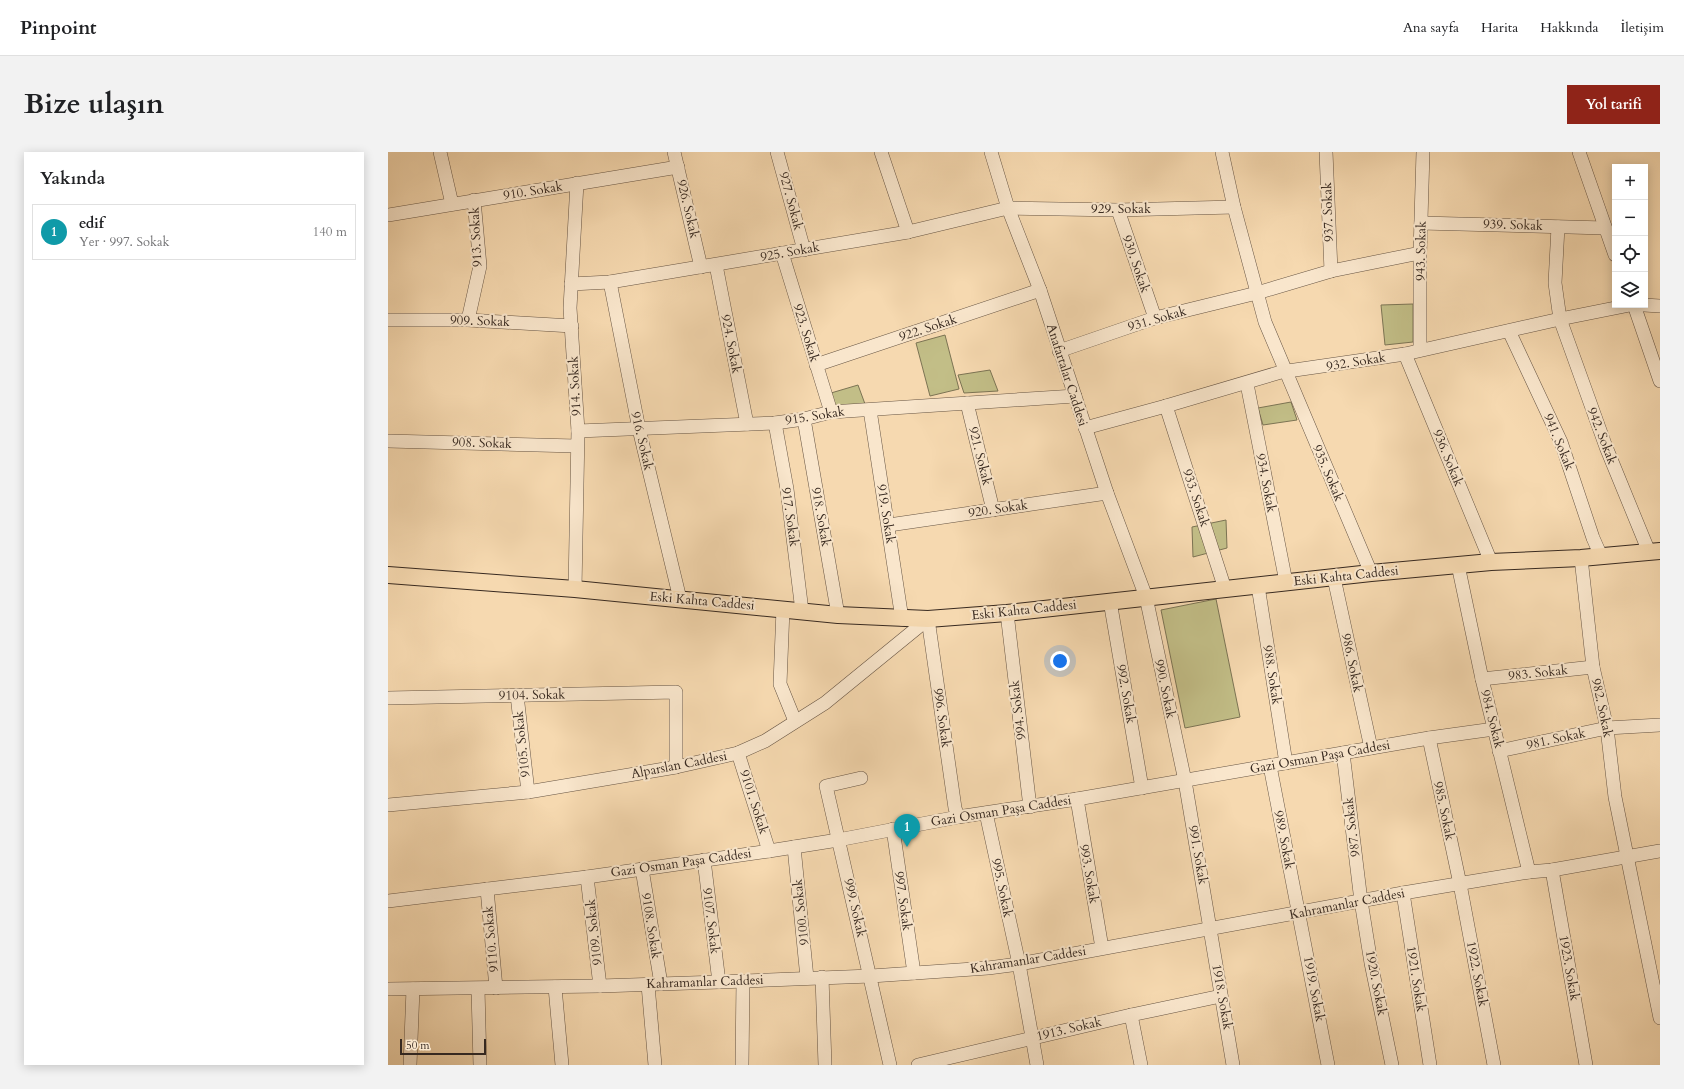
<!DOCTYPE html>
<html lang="tr">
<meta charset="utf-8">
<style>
body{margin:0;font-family:Cardo,serif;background:#f2f2f2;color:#202124}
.controls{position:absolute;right:12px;top:12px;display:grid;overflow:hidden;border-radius:0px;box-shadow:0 2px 10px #0003}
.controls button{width:36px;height:36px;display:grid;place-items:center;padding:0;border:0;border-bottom:1px solid #e0e0e0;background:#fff;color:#202124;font:20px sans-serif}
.scale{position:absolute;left:12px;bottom:10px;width:86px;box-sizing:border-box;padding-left:4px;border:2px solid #372920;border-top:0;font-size:11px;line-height:14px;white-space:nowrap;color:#372920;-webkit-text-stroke:3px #f9e6cc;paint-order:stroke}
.you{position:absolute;left:672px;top:509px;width:14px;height:14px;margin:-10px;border:3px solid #fff;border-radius:50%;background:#1a73e8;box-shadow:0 0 0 6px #1a73e833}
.badge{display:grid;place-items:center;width:26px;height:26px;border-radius:50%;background:#8f2418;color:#fff;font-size:13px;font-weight:700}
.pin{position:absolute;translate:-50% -33px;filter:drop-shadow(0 1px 2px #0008)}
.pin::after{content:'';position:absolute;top:21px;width:14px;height:12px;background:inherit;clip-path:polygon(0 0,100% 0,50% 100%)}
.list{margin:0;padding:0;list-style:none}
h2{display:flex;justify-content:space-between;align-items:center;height:52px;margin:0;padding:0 16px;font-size:17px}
h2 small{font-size:13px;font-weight:400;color:#757577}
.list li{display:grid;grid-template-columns:26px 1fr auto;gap:12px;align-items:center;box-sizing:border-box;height:56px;margin:0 8px 8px;padding:0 8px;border:1px solid #e0e0e0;border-radius:0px}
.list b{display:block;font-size:15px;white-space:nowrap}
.list p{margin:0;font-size:13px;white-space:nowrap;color:#757577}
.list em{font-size:13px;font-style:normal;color:#757577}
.icon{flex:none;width:22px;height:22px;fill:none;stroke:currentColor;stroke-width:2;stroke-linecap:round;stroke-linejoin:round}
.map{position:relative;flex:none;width:1272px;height:913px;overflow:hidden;border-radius:0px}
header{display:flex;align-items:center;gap:24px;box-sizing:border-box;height:56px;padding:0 20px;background:#fff;border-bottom:1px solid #e0e0e0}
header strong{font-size:19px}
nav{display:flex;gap:22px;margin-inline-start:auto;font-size:14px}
.intro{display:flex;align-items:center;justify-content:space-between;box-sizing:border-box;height:96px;padding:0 24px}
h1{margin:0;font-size:28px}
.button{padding:10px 18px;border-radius:0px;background:#8f2418;color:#fff;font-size:14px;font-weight:700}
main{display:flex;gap:24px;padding:0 24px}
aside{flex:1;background:#fff;border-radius:0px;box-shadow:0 2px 10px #0003}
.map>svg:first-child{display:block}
</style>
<header>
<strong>Pinpoint</strong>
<nav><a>Ana sayfa</a><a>Harita</a><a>Hakkında</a><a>İletişim</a></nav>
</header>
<div class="intro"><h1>Bize ulaşın</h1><a class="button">Yol tarifi</a></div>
<main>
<aside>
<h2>Yakında<small></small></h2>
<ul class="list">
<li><span class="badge" style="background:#0f9aa8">1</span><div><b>edif</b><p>Yer · 997. Sokak</p></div><em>140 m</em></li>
</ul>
</aside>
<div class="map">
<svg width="1272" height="913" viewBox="0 0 1272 913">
<rect width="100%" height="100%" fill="#f6d9b0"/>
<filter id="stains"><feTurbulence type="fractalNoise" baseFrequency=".005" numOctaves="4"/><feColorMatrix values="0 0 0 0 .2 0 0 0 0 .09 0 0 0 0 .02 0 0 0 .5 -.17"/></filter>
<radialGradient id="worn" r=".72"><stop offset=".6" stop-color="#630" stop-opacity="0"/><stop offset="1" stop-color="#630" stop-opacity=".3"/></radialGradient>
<g fill="#c2be87" stroke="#7c7454">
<polygon points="1025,152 1025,190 997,193 993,153"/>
<polygon points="557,183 571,237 542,244 528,191"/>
<polygon points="602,218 610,239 576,241 570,223"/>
<polygon points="470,233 477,252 447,254 443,241"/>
<polygon points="903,250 909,268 875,273 870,256"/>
<polygon points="838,368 839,396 805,405 804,375"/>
<polygon points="828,447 852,565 797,576 773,458"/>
</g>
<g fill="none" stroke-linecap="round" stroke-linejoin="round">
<defs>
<g id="minor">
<polyline points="52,0 64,52"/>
<polyline points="286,0 313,115"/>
<polyline points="389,0 416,98"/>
<polyline points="493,0 520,80"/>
<polyline points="603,0 620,56 652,138 719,341 758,445 797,629 845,913"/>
<polyline points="834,0 846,55 877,170 983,421"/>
<polyline points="938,0 943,119"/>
<polyline points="1191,0 1227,103"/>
<polyline points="730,58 767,166"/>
<polyline points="0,63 290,15"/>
<polyline points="1033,71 1217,76"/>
<polyline points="1170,75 1167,131 1172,167 1218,295 1261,400"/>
<polyline points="394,101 443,260"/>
<polyline points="328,113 359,272"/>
<polyline points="222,130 251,277 292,447"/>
<polyline points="183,132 222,130 520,80 620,56 730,58 846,55"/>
<polyline points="1246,153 1272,229"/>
<polyline points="1256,153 1272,154"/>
<polyline points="0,168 80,168 184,174"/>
<polyline points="80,168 92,114 86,48"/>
<polyline points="1121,179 1173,290 1205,386 1213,404"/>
<polyline points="1032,198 1032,101 1035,0"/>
<polyline points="671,199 767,166 869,141 943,119 1032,101"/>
<polyline points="1017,202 1103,410"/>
<polyline points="428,213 652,138"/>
<polyline points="859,232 898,430"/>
<polyline points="579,251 605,358"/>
<polyline points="778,254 837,437"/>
<polyline points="482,258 514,467"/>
<polyline points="416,267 450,463"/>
<polyline points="387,271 399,337 414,459"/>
<polyline points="697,276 778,254 893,220 1017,202 1172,167 1242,153"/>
<polyline points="190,279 387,271 416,267 443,260 687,244"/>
<polyline points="0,289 188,294"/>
<polyline points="501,373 719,341"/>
<polyline points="1193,406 1205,515 1219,576 1227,645 1272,866"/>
<polyline points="1070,413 1094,527 1141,720"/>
<polyline points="946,426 983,596"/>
<polyline points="870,434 898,611"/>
<polyline points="187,437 190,279 182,156 189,31"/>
<polyline points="722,449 754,636"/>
<polyline points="395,457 392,532 407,569"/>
<polyline points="619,461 642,655"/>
<polyline points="540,467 567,656 570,665"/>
<polyline points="1094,527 1205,515"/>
<polyline points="129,543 140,640"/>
<polyline points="0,546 288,540 288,615"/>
<polyline points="1041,586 1072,732 1106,913"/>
<polyline points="1111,599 1219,576 1272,573"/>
<polyline points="350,601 381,699"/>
<polyline points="955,601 973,749 983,811 1004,913"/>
<polyline points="882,614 940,913"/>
<polyline points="473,626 438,634 502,913"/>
<polyline points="689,647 714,796"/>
<polyline points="0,653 140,640 288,615 350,601 377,589 437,551 540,467"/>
<polyline points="598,661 631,812 649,913"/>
<polyline points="505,677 526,821"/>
<polyline points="406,695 419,826"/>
<polyline points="316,708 331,830"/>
<polyline points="254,717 273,832"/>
<polyline points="1164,718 1198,913"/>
<polyline points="199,725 212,834"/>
<polyline points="99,737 108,836"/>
<polyline points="1015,741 1042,913"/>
<polyline points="0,749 199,725 381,699 450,688 570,665 689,647 1041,586 1106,577"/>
<polyline points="434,825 437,913"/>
<polyline points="260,833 267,913"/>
<polyline points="167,835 174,913"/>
<polyline points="0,837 212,834 331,830 483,824 600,816 631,812 1015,741 1141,720 1164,718 1272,699"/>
<polyline points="90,837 92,913"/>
<polyline points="743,863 753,913"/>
<polyline points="22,913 25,837"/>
<polyline points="354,913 355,829"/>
<polyline points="530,913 743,863 833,844"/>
</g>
<polyline id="major" points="0,423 187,437 450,463 540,467 619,461 983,421 1103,410 1193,406 1272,399"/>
</defs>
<use href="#minor" stroke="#675544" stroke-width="14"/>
<use href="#major" stroke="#372920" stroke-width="18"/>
<use href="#minor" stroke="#f9e6cc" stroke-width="13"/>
<use href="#major" stroke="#f6d9b0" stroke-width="16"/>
</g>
<g text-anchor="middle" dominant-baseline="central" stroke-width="4" stroke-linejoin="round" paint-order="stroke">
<g font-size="13" fill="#372920" stroke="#f9e6cc">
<text transform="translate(145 39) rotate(-9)">910. Sokak</text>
<text transform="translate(403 49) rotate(75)">927. Sokak</text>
<text transform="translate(300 57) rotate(77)">926. Sokak</text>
<text x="733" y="57">929. Sokak</text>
<text transform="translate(940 60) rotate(-92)">937. Sokak</text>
<text transform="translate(1125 73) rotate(2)">939. Sokak</text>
<text transform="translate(88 85) rotate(-93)">913. Sokak</text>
<text transform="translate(1033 99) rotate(-89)">943. Sokak</text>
<text transform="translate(402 100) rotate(-10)">925. Sokak</text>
<text transform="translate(748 112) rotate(71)">930. Sokak</text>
<text transform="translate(769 167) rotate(-16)">931. Sokak</text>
<text transform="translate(92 169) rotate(2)">909. Sokak</text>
<text transform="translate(540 176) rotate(-18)">922. Sokak</text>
<text transform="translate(418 181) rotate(73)">923. Sokak</text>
<text transform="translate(343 192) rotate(79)">924. Sokak</text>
<text transform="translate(968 210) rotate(-9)">932. Sokak</text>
<text transform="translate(679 223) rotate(72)">Anafartalar Caddesi</text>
<text transform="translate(187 234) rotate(-93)">914. Sokak</text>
<text transform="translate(427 264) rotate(-9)">915. Sokak</text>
<text transform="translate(1214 284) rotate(69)">942. Sokak</text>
<text transform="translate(254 289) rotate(77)">916. Sokak</text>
<text transform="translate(1171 290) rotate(68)">941. Sokak</text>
<text transform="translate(94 291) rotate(2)">908. Sokak</text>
<text transform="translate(592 304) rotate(76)">921. Sokak</text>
<text transform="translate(1060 306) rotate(68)">936. Sokak</text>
<text transform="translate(940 321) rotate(67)">935. Sokak</text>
<text transform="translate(878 331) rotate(79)">934. Sokak</text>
<text transform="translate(808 346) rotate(72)">933. Sokak</text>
<text transform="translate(610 357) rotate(-8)">920. Sokak</text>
<text transform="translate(498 362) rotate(81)">919. Sokak</text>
<text transform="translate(402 365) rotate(82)">917. Sokak</text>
<text transform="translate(433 365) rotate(80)">918. Sokak</text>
<text transform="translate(958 424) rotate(-6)">Eski Kahta Caddesi</text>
<text transform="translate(314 449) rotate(5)">Eski Kahta Caddesi</text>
<text transform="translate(636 458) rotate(-6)">Eski Kahta Caddesi</text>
<text transform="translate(964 511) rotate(78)">986. Sokak</text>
<text transform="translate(1150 521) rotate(-6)">983. Sokak</text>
<text transform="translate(884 523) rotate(81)">988. Sokak</text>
<text transform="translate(777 537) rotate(78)">990. Sokak</text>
<text transform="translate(738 542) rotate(80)">992. Sokak</text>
<text transform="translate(144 543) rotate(-1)">9104. Sokak</text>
<text transform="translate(1214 556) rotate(78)">982. Sokak</text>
<text transform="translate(630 558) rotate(-97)">994. Sokak</text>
<text transform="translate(554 566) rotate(82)">996. Sokak</text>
<text transform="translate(1104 567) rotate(76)">984. Sokak</text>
<text transform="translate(1168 587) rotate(-12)">981. Sokak</text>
<text transform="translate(134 592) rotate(-96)">9105. Sokak</text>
<text transform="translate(932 605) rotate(-10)">Gazi Osman Paşa Caddesi</text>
<text transform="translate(291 613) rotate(-11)">Alparslan Caddesi</text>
<text transform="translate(366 650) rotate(72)">9101. Sokak</text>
<text transform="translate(613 659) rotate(-9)">Gazi Osman Paşa Caddesi</text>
<text transform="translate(1056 659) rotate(78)">985. Sokak</text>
<text transform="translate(964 675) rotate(-97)">987. Sokak</text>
<text transform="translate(896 688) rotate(79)">989. Sokak</text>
<text transform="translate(810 703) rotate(80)">991. Sokak</text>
<text transform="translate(293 711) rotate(-8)">Gazi Osman Paşa Caddesi</text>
<text transform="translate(701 722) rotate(80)">993. Sokak</text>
<text transform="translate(614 736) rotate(78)">995. Sokak</text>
<text transform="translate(515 749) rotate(82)">997. Sokak</text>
<text transform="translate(959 752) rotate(-11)">Kahramanlar Caddesi</text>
<text transform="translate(467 756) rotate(77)">999. Sokak</text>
<text transform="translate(413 760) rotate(-96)">9100. Sokak</text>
<text transform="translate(323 769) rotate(83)">9107. Sokak</text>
<text transform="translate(263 774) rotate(81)">9108. Sokak</text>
<text transform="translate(206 780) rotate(-96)">9109. Sokak</text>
<text transform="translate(103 787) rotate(-95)">9110. Sokak</text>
<text transform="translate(640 808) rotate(-9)">Kahramanlar Caddesi</text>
<text transform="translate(1181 816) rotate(80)">1923. Sokak</text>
<text transform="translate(1089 822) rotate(79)">1922. Sokak</text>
<text transform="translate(1028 827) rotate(81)">1921. Sokak</text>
<text transform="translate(317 830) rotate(-2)">Kahramanlar Caddesi</text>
<text transform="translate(988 831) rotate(79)">1920. Sokak</text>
<text transform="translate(926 837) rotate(79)">1919. Sokak</text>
<text transform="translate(834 845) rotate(80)">1918. Sokak</text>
<text transform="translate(681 877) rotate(-13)">1913. Sokak</text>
</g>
</g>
<rect width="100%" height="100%" filter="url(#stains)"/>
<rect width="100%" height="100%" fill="url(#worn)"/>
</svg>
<div class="controls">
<button>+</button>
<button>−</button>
<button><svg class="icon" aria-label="locate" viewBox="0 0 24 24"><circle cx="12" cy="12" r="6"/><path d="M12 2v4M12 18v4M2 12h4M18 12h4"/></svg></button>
<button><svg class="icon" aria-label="layers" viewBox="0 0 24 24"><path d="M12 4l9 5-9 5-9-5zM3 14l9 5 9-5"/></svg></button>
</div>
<div class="scale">50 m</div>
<div class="you"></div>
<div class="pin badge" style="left:519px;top:695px;background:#0f9aa8">1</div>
</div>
</main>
